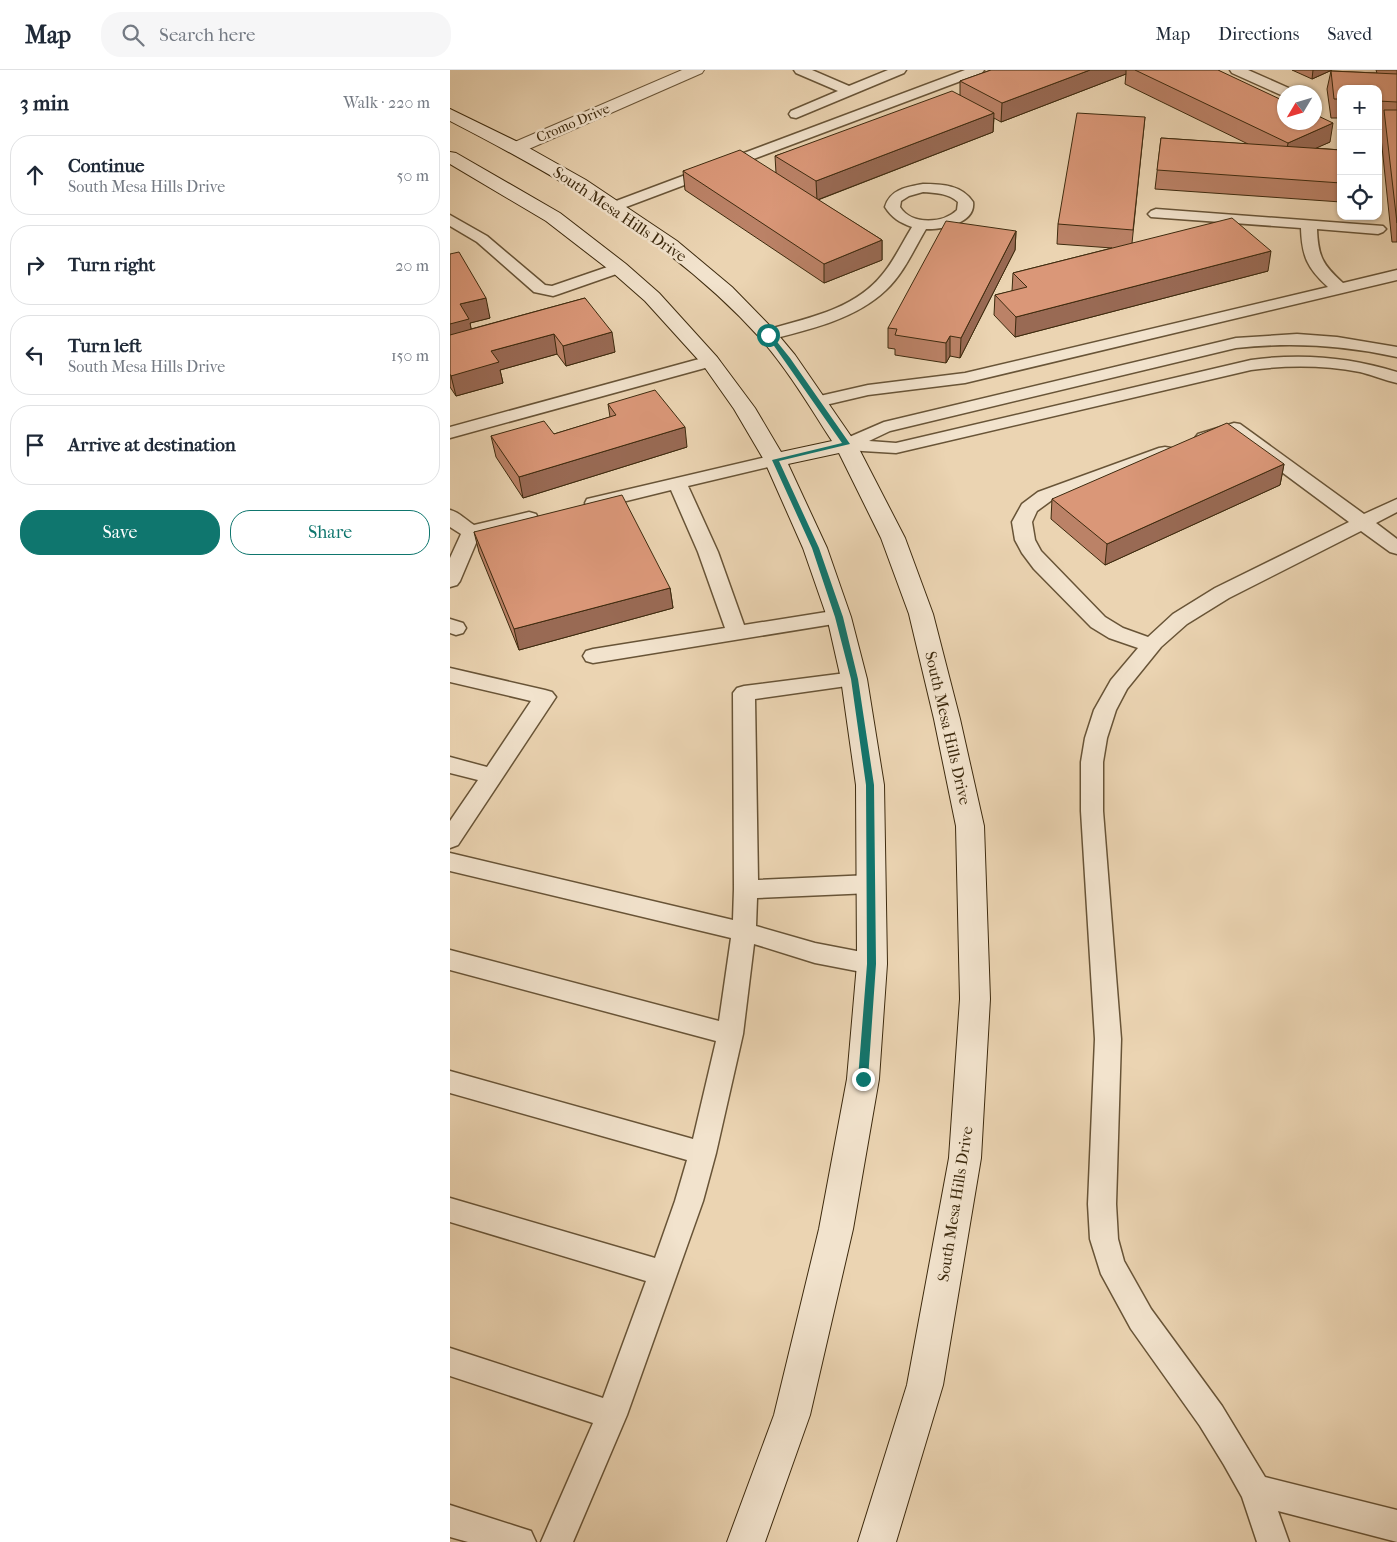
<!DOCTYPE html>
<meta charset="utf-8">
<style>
body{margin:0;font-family:"IM FELL French Canon",serif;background:#f6f6f7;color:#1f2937}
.controls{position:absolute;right:15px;top:15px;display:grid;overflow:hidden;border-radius:10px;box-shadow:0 1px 4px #0004}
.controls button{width:45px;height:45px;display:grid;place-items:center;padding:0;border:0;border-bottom:1px solid #e0e1e3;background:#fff;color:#1f2937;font:25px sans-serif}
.compass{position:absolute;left:827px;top:15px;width:45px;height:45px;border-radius:50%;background:#fff;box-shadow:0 1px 4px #0004;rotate:232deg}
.stop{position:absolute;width:15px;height:15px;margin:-11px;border:4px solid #0f766e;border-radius:50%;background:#fff}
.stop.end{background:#0f766e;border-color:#fff;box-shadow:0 1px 5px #0008}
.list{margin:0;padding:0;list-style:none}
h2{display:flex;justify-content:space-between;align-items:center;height:65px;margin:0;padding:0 20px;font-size:21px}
h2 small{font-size:16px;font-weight:400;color:#747a83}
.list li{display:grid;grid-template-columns:32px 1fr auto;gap:15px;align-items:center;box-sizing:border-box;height:80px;margin:0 10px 10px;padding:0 10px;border:1px solid #e0e1e3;border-radius:20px}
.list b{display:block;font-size:19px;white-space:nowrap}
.list p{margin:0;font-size:16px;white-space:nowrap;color:#747a83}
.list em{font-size:16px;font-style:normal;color:#747a83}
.actions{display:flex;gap:10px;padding:15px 20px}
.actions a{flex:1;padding:11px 0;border:1px solid #0f766e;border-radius:20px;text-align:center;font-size:18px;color:#0f766e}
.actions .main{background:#0f766e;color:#fff}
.icon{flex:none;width:28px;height:28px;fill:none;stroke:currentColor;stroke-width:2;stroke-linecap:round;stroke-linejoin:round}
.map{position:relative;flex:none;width:947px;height:1472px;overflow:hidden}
header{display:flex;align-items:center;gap:30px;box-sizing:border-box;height:70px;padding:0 25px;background:#fff;border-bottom:1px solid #e0e1e3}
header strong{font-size:24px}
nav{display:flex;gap:28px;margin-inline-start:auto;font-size:18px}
.search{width:350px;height:45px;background:#f6f6f7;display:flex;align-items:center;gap:12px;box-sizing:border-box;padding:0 18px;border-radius:20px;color:#747a83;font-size:19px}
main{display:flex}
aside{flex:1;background:#fff}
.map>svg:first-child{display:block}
</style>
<header>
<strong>Map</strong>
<div class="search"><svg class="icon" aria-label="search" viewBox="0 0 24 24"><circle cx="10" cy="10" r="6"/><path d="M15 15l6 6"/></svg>Search here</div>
<nav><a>Map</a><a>Directions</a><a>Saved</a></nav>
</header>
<main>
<aside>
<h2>3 min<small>Walk · 220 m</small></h2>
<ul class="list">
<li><svg class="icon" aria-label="ahead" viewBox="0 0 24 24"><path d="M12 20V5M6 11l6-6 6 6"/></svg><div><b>Continue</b><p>South Mesa Hills Drive</p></div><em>50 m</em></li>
<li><svg class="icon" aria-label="right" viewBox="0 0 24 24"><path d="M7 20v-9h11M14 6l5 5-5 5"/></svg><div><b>Turn right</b></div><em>20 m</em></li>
<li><svg class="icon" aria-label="left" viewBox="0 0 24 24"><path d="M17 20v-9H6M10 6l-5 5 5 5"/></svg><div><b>Turn left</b><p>South Mesa Hills Drive</p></div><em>150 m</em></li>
<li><svg class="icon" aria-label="arrive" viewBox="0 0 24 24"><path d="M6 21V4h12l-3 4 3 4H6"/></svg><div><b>Arrive at destination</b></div></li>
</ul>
<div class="actions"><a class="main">Save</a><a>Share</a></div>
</aside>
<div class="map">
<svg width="947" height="1472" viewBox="0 0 947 1472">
<rect width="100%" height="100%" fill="#ebd4b2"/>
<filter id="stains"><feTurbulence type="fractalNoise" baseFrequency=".004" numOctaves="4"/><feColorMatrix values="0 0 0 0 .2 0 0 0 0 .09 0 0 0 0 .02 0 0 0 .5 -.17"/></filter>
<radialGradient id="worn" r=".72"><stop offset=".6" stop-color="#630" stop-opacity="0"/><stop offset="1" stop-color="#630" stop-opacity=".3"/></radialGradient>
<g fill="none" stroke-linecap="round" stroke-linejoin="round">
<defs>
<g id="lane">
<polygon points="344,0 362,0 399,16 438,0 456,0 454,3 346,48 341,47 339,44 341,41 388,21 346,3"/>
<polygon points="515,0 534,0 532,3 168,140 158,140 155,137 158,134"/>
<polygon points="780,0 798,0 841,19 843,22 834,22 834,26 831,25 782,3"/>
<path d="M473 114C492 114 512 115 523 132 526 154 491 160 476 159 464 179 454 203 436 220 406 249 358 260 318 270L312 269 310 265 312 261C353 249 403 241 432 205 444 191 452 173 462 157 449 152 442 148 435 137 440 119 457 117 473 114ZM473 122C486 123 498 123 508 132L507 140C493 154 461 155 450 137L451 131 459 126Z"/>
<path d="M706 139 933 156 936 159 933 162 928 164 867 159C868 187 873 195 893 213L947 200V210L515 313 418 325 367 337 361 336 358 332 361 328 418 315 515 303 878 217C857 198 852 186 851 158L701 147 698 144 701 141Z"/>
<polygon points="0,145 37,166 95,215 102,216 169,193 175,195 177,198 175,201 109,224 103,226 84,222 27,172 0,156"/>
<path d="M847 264 887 267 947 277V287C893 275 841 272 786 278L440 361 419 371 446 373 801 290C851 283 899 287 947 302V313C934 310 922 305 910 302 873 295 837 295 801 300L446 383 396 380 390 379 387 375 390 371 434 352 786 268Z"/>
<polygon points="260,286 266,287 269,291 266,295 0,368 0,357"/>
<polygon points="784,353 790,354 914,444 947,429 947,442 926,453 947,469 947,484 940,482 911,461 779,528 737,554 711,577 677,619 666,640 657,668 653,692 653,741 671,969 666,1134 668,1169 674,1191 701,1239 772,1336 815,1407 947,1440 947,1472 828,1441 839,1472 807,1472 792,1427 774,1395 750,1356 681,1259 651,1204 640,1169 638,1134 645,969 631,741 631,692 635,668 644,640 661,610 688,578 659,568 641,557 584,499 572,483 565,470 562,452 572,434 588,422 709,378 715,377 721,378 724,382 721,386 602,430 587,441 582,452 585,470 591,481 655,547 673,558 698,567 723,544 765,518 899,452 782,365 754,373 748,372 745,368 748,364"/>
<polygon points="325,385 331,386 334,390 331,394 238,416 268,482 294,555 389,540 396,542 399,547 396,552 143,593 136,591 133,586 136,581 143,579 275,558 248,482 221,420 144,439 137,437 135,433 137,429"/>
<path d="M0 440C9 442 16 450 24 455L79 442 86 444 88 448 86 452 29 466 10 511 7 515 0 517V488L11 464 0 457Z"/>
<polygon points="0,549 13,553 16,558 13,563 6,565 0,563"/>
<polygon points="0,598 95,620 102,622 106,627 8,775 0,778 0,751 28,710 0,703 0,687 37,697 81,631 0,612"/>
<polygon points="404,602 411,604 414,609 411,614 305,629 308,810 421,805 429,808 433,814 429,820 421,823 307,828 306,856 365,873 422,884 431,887 434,894 431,901 422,904 365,893 304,874 293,964 266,1083 253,1131 177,1345 123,1472 91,1472 143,1353 0,1306 0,1278 153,1328 196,1211 0,1152 0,1128 205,1188 225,1131 237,1090 0,1023 0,1001 243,1069 266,971 0,900 0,880 269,951 281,868 0,801 0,783 283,850 284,819 283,623 287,618 294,616"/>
<polygon points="0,1435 81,1461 86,1472 18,1472 0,1467"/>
</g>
<polygon id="street" points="232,0 254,0 252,3 72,82 66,83 60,82 57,78 60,74"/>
<path id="secondary" d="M0 39 72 74 136 110 227 171 282 217 325 261 345 285 407 375 455 468 483 544 510 649 534 756 540 929 531 1088 493 1315 446 1472H408L457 1315 499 1088 510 929 506 756 484 649 459 544 431 468 389 383 338 394 377 478 401 547 417 609 434 715 437 894 429 1009 403 1159 360 1345 315 1472H277L324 1345 369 1159 397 1009 407 894 406 715 391 609 377 547 353 478 314 390 284 339 253 295 195 231 162 202 96 151 0 94V82L6 83 110 143 176 194 209 223 267 287 305 338 331 382 382 371C360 337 338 300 311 269 225 174 113 109 0 51Z"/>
</defs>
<use href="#lane" stroke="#685437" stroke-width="3"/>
<use href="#street" stroke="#685437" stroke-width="2"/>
<use href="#secondary" stroke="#3d2a0e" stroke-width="2"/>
<use href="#lane" fill="#f2e3cd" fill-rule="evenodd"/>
<use href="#street" fill="#f2e3cd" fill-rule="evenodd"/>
<use href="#secondary" fill="#f2e3cd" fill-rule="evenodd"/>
</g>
<g fill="#bb8267" stroke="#3d2a0e">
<polygon points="541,0 768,0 880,72 865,78 891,80 891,132 705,119 711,68 798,74 675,14 676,4 551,52 544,48 543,62 368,130 432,170 432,190 374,213 235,120 233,101 326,103 325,86 510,25 510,11"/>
<polygon points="842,0 882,0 862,9"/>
<polygon points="926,0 947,0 947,172 942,172 930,58 931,50 928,50 928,19 891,19 891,48 881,48 877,19 881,1 927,3"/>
<polygon points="695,47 682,173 818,201 565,267 544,245 545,225 562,221 563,203 662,178 607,174 608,154"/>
<polygon points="566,161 565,180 510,288 500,286 496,293 445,285 445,279 438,278 438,258"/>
<polygon points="0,184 40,248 20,253 21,259 135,228 165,282 116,296 107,284 50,300 53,313 6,326 0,317"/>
<polygon points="158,334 237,377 73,428 46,387 41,366 104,364 160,347"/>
<polygon points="834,394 830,415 655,495 601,449 602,429"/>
<polygon points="24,462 220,518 223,538 69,580 29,482"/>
</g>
<g fill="#996a54" stroke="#3d2a0e">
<polygon points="640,0 676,0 676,4 551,52 552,33"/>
<polygon points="863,0 882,0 862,9"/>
<polygon points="544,43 543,62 367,130 366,111"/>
<polygon points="883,53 880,72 835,92 838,73"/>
<polygon points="566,161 565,180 510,288 511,268"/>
<polygon points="432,170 432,190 374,213 374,194"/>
<polygon points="821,181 818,201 565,267 566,247"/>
<polygon points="36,228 40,248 20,253 23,269 0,275 0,254 10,234"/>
<polygon points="162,262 165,282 116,296 113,276"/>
<polygon points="104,264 107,284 50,300 53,313 6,326 1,306 41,281"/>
<polygon points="500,266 500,286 496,293 496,273"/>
<polygon points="235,357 237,377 73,428 69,407"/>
<polygon points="834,394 830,415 655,495 657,474"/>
<polygon points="220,518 223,538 69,580 64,559"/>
</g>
<g fill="#da9778" stroke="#3d2a0e">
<polygon points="541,0 640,0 552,33 510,11"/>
<polygon points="685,0 768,0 834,31 834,52 864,52 864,44 883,53 838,73"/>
<polygon points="881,1 947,4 947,32 928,31 928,19 891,19 891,29 884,29"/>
<polygon points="502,21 544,43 366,111 325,86"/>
<polygon points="934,40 947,40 947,153"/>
<polygon points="627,43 695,47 683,160 608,154"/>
<polygon points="711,68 891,80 891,113 707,100"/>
<polygon points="290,80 432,170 374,194 233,101"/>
<polygon points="782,148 821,181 566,247 545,225 577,217 563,203"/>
<polygon points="496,151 566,161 511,268 500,266 496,273 445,265 447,259 438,258"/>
<polygon points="9,182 36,228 10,234 19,249 0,254 0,184"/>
<polygon points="135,228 162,262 113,276 104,264 41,281 49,292 1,306 0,304 0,265"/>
<polygon points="205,320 235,357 69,407 41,366 94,351 104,364 166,345 158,334"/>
<polygon points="777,353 834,394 657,474 602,429"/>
<polygon points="172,425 220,518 64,559 24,462"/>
</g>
<polygon fill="#0f766e" points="315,263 320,263 340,288 400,374 329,391 369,478 393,547 408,609 424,715 426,894 418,1009 413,1013 408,1009 417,894 416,715 401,609 385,547 362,478 322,390 392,373"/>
<g text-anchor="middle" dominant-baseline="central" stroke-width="5" stroke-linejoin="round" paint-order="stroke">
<g font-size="14" fill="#3d2a0e" stroke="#f2e3cd">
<text transform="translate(123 53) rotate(-23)">Cromo Drive</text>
</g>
<g font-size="16" fill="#3d2a0e" stroke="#f2e3cd">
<text transform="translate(170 144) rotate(34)">South Mesa Hills Drive</text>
<text transform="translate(498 658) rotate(77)">South Mesa Hills Drive</text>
<text transform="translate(505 1134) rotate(-81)">South Mesa Hills Drive</text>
</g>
</g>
<rect width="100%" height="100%" filter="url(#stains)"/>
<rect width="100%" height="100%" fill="url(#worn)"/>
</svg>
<div class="controls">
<button>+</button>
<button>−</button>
<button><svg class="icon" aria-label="locate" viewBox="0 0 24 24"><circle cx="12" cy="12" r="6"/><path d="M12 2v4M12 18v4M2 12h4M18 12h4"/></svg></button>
</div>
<svg class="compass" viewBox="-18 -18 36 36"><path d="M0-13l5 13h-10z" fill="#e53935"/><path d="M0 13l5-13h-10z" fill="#747a83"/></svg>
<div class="stop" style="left:318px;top:265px"></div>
<div class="stop end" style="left:413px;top:1009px"></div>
</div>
</main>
